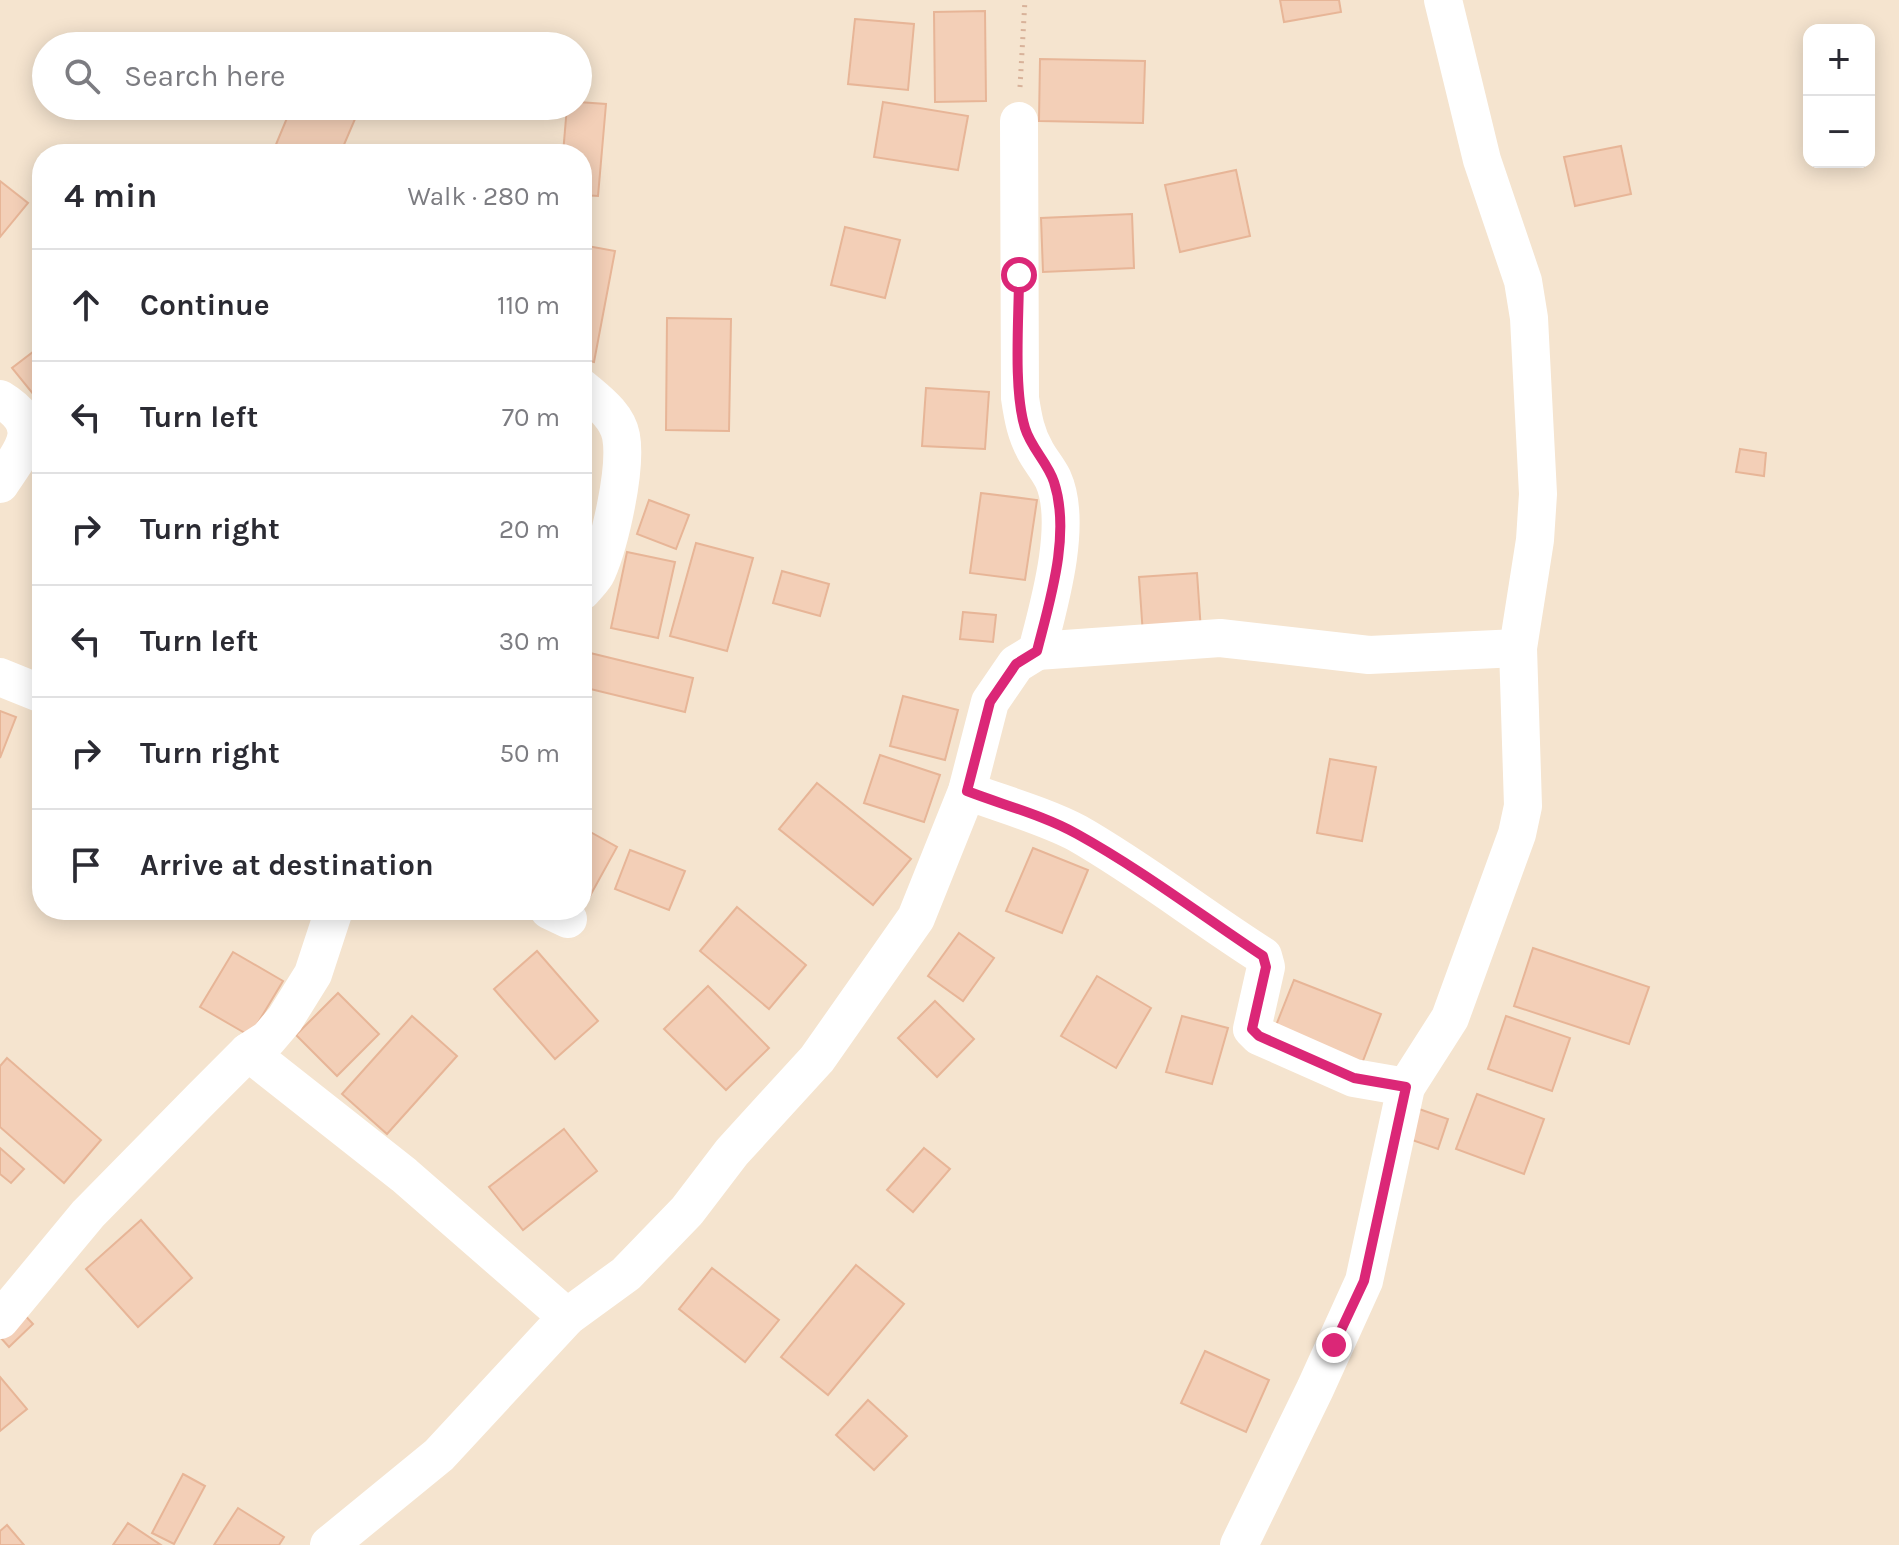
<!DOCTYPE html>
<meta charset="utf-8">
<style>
body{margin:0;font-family:Karla,sans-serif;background:#f2f2f3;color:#2b2b33}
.controls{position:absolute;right:24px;top:24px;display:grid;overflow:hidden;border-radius:16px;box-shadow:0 4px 20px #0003}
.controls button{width:72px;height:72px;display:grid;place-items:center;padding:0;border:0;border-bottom:2px solid #e1e1e2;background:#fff;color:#2b2b33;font:40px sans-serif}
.stop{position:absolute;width:24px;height:24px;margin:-18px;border:6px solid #db2777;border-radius:50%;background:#fff}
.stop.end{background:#db2777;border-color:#fff;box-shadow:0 2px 8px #0008}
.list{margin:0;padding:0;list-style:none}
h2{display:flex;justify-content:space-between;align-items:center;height:104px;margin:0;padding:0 32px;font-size:34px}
h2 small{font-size:26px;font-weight:400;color:#7c7c81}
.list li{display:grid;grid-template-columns:52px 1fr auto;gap:24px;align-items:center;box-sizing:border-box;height:112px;padding:0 32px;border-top:2px solid #e1e1e2}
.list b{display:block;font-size:30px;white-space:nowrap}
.list em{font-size:26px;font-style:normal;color:#7c7c81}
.icon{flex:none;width:44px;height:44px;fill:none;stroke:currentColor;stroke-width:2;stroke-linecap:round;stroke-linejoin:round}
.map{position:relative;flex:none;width:1899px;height:1545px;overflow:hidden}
.search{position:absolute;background:#fff;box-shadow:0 4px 20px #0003;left:32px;top:32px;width:560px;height:88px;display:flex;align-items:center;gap:20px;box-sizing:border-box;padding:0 28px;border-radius:44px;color:#7c7c81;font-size:30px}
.panel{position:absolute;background:#fff;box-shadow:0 4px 20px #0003;left:32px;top:144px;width:560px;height:776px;border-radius:32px}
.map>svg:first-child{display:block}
</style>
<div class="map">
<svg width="1899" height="1545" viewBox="0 0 1899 1545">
<rect width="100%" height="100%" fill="#fdf2e0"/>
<path fill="#f5e4cf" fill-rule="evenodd" d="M0 0H1899V1545H0ZM1809 30H1869V162H1809ZM46 46H578V106H46ZM42 154H582V910H42Z"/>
<g fill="#f3cfb7" stroke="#e7b597" stroke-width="2">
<polygon points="1280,0 1339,0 1341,12 1284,22"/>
<polygon points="985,11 986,101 935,102 934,12"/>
<polygon points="855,19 914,24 908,90 848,84"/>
<polygon points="1040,59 1145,61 1143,123 1039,121"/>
<polygon points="578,102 606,104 598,196 582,195 582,154 563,154 567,106 578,106"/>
<polygon points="883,102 968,116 958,170 874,157"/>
<polygon points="292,106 324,106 355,119 340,154 272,154"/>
<polygon points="1621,146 1631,194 1575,206 1564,157"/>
<polygon points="1236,170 1250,236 1180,252 1165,185"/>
<polygon points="0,181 28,203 0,237"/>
<polygon points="1132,214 1134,268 1043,272 1041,218"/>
<polygon points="845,227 900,240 885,298 831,285"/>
<polygon points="582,245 615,251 594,362 582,359"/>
<polygon points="667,318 731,319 729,431 666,430"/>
<polygon points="42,345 42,405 12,368"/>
<polygon points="926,388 989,392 985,449 922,446"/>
<polygon points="1740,449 1766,453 1764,476 1736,472"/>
<polygon points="981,493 1037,500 1025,580 970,573"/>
<polygon points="649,500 689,515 676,549 637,534"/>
<polygon points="696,543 753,558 727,651 670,636"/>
<polygon points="627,552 675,562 658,638 611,628"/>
<polygon points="782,571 829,584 820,616 773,603"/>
<polygon points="1197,573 1201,631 1143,635 1139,577"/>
<polygon points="963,612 996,615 993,642 960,639"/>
<polygon points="582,651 693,678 685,712 582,687"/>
<polygon points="903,696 958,710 945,760 890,746"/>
<polygon points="0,711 16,717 0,758"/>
<polygon points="880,755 940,775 924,822 864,803"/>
<polygon points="1330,759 1376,767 1362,841 1317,833"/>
<polygon points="817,783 911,859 873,905 779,829"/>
<polygon points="585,829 617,847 590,896 582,892 582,835"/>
<polygon points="1033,848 1088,870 1062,933 1006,911"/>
<polygon points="630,850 685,871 669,910 615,889"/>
<polygon points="737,907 806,965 769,1009 700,951"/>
<polygon points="959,933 994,958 963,1001 928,976"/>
<polygon points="1533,948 1649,987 1629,1044 1514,1006"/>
<polygon points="537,951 598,1021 555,1059 494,989"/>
<polygon points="233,952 283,981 250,1036 200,1007"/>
<polygon points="1097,976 1151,1008 1116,1068 1061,1036"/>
<polygon points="1294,980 1381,1014 1361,1066 1273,1033"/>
<polygon points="708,986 769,1048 726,1090 664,1029"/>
<polygon points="338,993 379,1034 337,1076 296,1035"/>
<polygon points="935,1001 974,1039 937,1077 898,1038"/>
<polygon points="412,1016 457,1056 387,1134 342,1094"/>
<polygon points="1182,1016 1228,1028 1212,1084 1166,1072"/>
<polygon points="1506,1016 1570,1038 1552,1091 1488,1069"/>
<polygon points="7,1058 101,1140 64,1183 0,1127 0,1066"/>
<polygon points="1477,1094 1544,1119 1524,1174 1456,1149"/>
<polygon points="1419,1109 1448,1119 1438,1149 1409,1139"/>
<polygon points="564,1129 597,1171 523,1230 489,1187"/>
<polygon points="0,1148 24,1169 11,1183 0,1174"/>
<polygon points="924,1148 950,1169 913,1212 887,1190"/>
<polygon points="141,1220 192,1278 138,1327 86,1269"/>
<polygon points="856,1265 904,1304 828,1395 781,1357"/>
<polygon points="712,1268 779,1320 745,1362 679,1309"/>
<polygon points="19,1309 33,1324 9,1347 0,1337"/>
<polygon points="1205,1351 1269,1380 1246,1432 1181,1403"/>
<polygon points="0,1377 27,1409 0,1431"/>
<polygon points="868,1400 907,1436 874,1470 836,1435"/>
<polygon points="183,1474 205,1486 174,1544 152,1533"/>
<polygon points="238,1508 284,1537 279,1545 214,1545"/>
<polygon points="128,1523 161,1545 113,1545"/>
<polygon points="7,1525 24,1545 0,1545 0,1531"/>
</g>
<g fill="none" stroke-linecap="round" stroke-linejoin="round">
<polyline stroke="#d8b29a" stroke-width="5" stroke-dasharray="2 6" stroke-linecap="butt" points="1020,87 1025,0"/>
<g stroke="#fff" stroke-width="38">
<path d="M582 388C597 401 617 415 621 436 627 468 610 542 597 572 594 579 587 585 582 591"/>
<path d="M0 399C46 427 23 449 0 484"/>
<polyline points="1037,651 1220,638 1369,655 1518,648"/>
<polyline points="0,677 42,694"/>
<path d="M967 791C1002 804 1045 816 1077 833 1142 870 1200 916 1263 956L1266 967 1252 1029 1259 1036 1354 1078 1406 1087"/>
<polyline points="549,910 568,919"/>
<polyline points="248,1052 404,1175 567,1317"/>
<polyline points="0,1320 88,1214 201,1099 248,1052 268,1039 285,1019 313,974 334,910"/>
<path d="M329 1545 439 1455 567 1317 626 1274 687 1211 732 1152 817 1059 916 918 967 791 990 702 1016 664 1037 651C1049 605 1073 523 1053 479 1048 469 1041 461 1036 452 1026 435 1023 418 1020 398L1019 121"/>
<polyline points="1239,1545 1315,1389 1364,1281 1406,1087 1450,1018 1517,834 1523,806 1518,648 1535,540 1538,494 1529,318 1523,281 1482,160 1443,0"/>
</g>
</g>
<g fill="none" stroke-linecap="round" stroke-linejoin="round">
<path stroke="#db2777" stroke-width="10" d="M1019 275C1019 318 1013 389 1025 428 1031 448 1048 463 1054 482 1071 534 1050 600 1037 651L1016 664 990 702 967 791C1003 805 1043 815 1077 834 1142 870 1201 915 1263 956L1266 967 1252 1029 1259 1036 1354 1078 1406 1087 1364 1281 1334 1345"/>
</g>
</svg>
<div class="controls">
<button>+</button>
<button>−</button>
</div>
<div class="stop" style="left:1019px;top:275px"></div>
<div class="stop end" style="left:1334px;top:1345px"></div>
<div class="search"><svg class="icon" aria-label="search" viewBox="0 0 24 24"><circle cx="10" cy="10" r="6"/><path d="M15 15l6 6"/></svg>Search here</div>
<section class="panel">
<h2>4 min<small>Walk · 280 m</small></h2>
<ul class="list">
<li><svg class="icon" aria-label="ahead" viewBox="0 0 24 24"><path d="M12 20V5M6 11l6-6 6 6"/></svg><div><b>Continue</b></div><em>110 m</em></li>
<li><svg class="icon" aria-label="left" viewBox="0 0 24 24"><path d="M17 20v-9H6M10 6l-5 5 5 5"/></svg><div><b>Turn left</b></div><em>70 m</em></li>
<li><svg class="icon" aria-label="right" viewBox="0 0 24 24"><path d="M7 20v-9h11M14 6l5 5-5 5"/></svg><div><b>Turn right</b></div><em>20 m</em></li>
<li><svg class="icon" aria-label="left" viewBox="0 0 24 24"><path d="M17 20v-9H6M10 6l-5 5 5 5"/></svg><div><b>Turn left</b></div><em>30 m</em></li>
<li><svg class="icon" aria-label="right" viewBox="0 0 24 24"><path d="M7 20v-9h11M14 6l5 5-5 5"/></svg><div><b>Turn right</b></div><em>50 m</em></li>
<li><svg class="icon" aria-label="arrive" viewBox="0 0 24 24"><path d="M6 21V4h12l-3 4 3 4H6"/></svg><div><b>Arrive at destination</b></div></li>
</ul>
</section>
</div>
